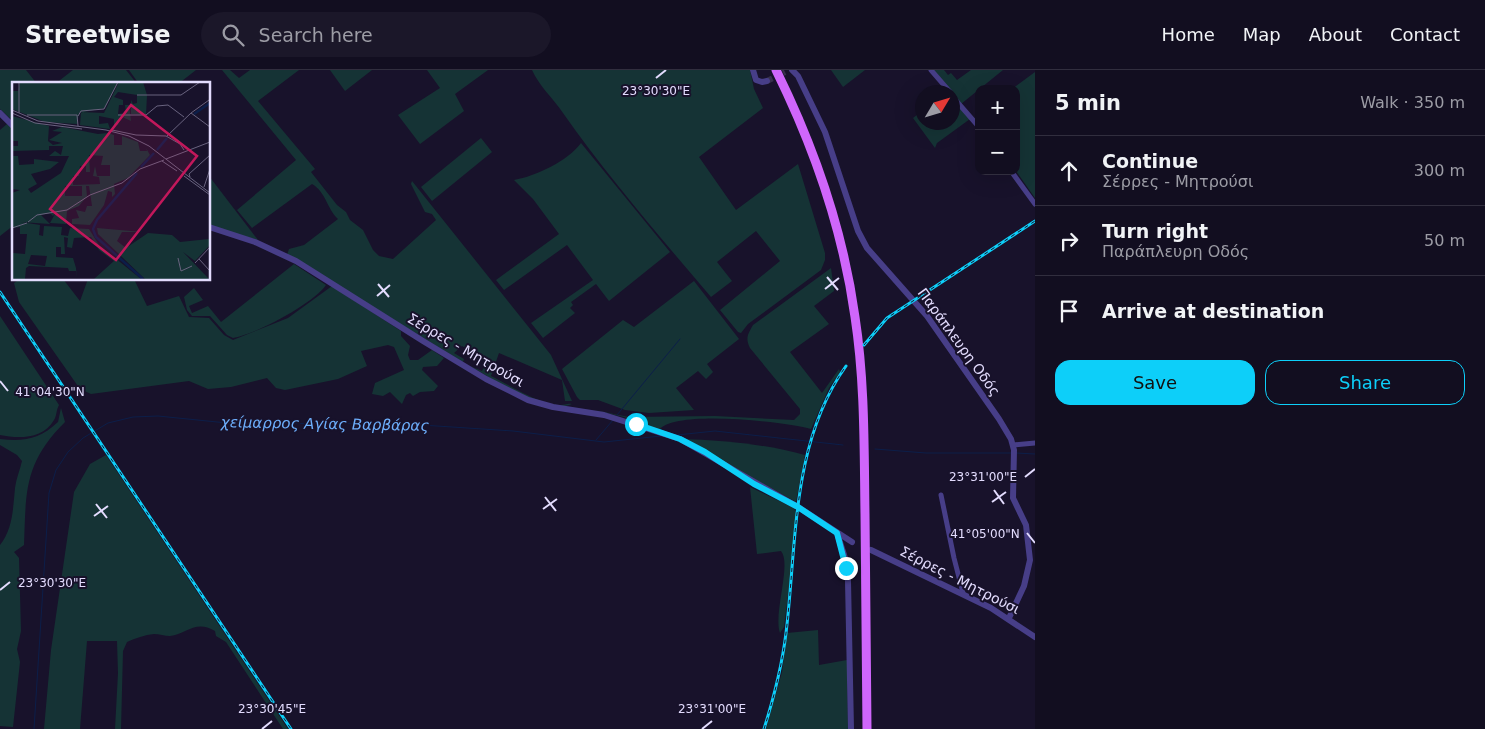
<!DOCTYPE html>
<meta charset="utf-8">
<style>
body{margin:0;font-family:"DejaVu Sans",sans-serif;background:#1b1729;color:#f1f3f6}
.controls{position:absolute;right:15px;top:15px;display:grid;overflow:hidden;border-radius:10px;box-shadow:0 5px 20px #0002}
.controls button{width:45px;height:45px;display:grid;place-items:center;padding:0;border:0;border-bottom:1px solid #312e3e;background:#120e20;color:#f1f3f6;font:25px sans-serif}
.compass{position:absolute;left:915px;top:15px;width:45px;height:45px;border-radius:50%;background:#120e20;box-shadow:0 5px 20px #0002;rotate:52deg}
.stop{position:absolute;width:15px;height:15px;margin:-11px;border:4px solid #0dcff9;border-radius:50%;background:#fff}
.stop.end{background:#0dcff9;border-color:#fff;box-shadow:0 1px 5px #0008}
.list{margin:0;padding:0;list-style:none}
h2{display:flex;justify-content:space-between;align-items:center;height:65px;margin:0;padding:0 20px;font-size:21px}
h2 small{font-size:16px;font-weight:400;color:#9c9ca5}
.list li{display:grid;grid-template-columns:32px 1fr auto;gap:15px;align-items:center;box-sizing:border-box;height:70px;padding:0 20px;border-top:1px solid #312e3e}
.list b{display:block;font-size:19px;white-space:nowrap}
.list p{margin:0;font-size:16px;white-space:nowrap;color:#9c9ca5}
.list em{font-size:16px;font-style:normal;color:#9c9ca5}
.actions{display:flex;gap:10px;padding:15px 20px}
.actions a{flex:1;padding:11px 0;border:1px solid #0dcff9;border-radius:15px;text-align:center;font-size:18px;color:#0dcff9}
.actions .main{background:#0dcff9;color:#111}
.icon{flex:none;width:28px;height:28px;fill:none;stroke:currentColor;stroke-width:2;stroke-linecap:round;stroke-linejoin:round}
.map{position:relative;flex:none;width:1035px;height:659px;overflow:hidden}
header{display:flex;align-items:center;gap:30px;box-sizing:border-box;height:70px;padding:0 25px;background:#120e20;border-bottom:1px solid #312e3e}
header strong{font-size:24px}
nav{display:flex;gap:28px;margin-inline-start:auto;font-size:18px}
.search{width:350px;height:45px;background:#1b1729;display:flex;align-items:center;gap:12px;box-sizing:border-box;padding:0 18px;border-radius:28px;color:#9c9ca5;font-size:19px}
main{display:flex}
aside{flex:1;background:#120e20}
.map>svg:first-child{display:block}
</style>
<header>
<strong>Streetwise</strong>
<div class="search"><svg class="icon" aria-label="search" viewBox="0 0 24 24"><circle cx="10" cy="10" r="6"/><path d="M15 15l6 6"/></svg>Search here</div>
<nav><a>Home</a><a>Map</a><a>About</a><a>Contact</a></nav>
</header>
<main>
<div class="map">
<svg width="1035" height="659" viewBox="0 0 1035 659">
<rect width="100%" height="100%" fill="#18122b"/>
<g fill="#153335">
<polygon points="0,0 26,0 37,14 14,14 14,52 0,39"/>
<polygon points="73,0 126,0 137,14 55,14"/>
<polygon points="129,0 196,0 178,14 139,14"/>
<path d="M222 0H230L239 8 250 0H299L258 31 315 99 311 102 337 135 346 142 350 150 363 160 373 180 379 186 393 189 436 150 432 144 425 142 411 114 412 111 551 285 572 331H565L562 310 499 283 491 306C508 314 541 336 561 335 565 335 567 333 572 334 545 346 493 309 470 296L482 301 488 290 462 276 454 283 464 289 463 292 287 185 289 179 304 175 338 149C327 139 326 122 312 114L252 158 237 140 296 90Z"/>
<polygon points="330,0 372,0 345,21"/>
<polygon points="427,0 488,0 455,24 464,41 420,74 398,45 440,18"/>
<path d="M532 0H750L754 19 763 38 699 87 736 140 798 94 825 183V190L821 200 748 254 741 263 738 262 720 240 780 191 756 161 717 192 732 211 711 227C660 167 608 107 563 43 553 28 539 16 532 0Z"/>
<polygon points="831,0 865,0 843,17"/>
<polygon points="934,0 944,0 948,5 951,3 957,10 971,0 1003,0 961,34"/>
<polygon points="1035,2 1035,128 1016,101 1016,19 1012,19"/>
<polygon points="953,29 970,49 937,73 935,78 913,48 922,41 922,52 952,52"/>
<polygon points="7,54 14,59 14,155 0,166 0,60"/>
<polygon points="481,68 492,82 432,131 421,117"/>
<path d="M581 73 670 182 609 231 596 214 571 232 573 235 570 238 575 243 543 268 531 253 593 210 567 175 504 220 496 210 559 164 533 129 514 110C536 106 568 91 581 73Z"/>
<polygon points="209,106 258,170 209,156"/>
<path d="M294 194 326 215C314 233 255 265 233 268L227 265 210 246H192L187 240 184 227 194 218 203 230 189 236 192 243 208 236 221 252Z"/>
<path d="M831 198 834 221 814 236 829 254 790 282 822 323 839 299 840 302 829 318 811 359C786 352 675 339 659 360L624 347 594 340 629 347 715 346 794 350 800 344V339L750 278C745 268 748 264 753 255Z"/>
<polygon points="20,209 63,209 80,231 88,209 134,209 147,236 179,226 189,247 209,248 224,265 233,270 288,248 332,216 401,261 401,266 410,276 408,285 410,290 418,290 432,280 444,288 437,296 423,297 422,300 438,316 434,321 420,322 413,326 410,323 406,325 402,334 390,322 383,326 372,324 375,313 404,300 394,277 388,275 361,281 367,296 338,309 285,320 276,318 267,308 231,317 208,319 189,311 91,324 80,319 19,232 14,213"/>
<polygon points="694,211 739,269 707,294 713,302 706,309 698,301 676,318 694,340 649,343 625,340 598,330 580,330 577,327 562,299 623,250 634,257"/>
<path d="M0 246 59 335C56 340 57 345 54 350 43 369 19 369 0 365Z"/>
<path d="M61 338 65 352C24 393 26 421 24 475L14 482 19 488 21 561 17 579 20 592 13 657 0 656V475C13 459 13 438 15 418 16 409 20 400 22 391L17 385 0 375V369C24 372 40 369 58 352Z"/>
<path d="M681 369C723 370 764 374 805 385L796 432Z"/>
<path d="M106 385 288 659H283L226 572 216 566 215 561C196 549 186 564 170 566 165 566 159 564 154 564 145 565 135 568 127 572L123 581 121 659H115L118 603 117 571H87L80 659H44L51 580 74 422 90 394Z"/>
<path d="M750 417 794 438 798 447 784 557 780 563C773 543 792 494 781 481L757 484Z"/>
<polygon points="818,560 819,595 847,590 848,659 766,659 782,602 787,563"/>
</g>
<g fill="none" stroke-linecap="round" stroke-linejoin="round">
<g stroke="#0c1e49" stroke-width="1">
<polyline points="617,345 680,269"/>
<polyline points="677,365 715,361 843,375"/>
<polyline points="596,370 613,350"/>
<polyline points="875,379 926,383 1012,383"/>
<polyline points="1016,383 1035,384"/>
<polyline points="34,659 49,423 56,400 68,382 83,368 108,353 133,347 158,346 237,354 391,353 513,361 604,372 661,366"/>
</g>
<polyline stroke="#36304b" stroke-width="6" stroke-dasharray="6 3" stroke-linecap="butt" points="767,11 785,2"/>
<g stroke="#473e88" stroke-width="5">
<polyline points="931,0 950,22"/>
<polyline points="952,26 979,57"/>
<polyline points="1011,101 1035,134"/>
<polyline points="1013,375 1035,373"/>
<polyline points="941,425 954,488 963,523"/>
</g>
<g stroke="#473e88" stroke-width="6">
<polyline points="753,0 756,10 762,12 767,11"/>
<polyline points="792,0 798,6 825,62 858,161 867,178 927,246 999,349 1011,369 1014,380 1013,428 1026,455 1030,490 1024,516 1009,548"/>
<polyline points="0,43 14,57"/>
<polyline points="209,157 255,172 296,191 423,271 486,309 528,330 553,337 604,345 680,369 798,437 852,472"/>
<polyline points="837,463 845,488 848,511 851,659"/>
<polyline points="871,480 991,538 1035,567"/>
</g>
<path stroke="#cf66fb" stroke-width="9" d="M776 0C815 79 843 160 855 247 865 312 864 378 865 444 865 515 867 587 867 659"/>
<defs>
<g id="rail">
<polyline points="0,222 291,659"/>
<polyline points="864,275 887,248 1035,151"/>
<path d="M764 659C774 627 782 596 786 563 797 473 791 373 846 296"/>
</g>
</defs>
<use href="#rail" stroke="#0dcff9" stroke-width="3"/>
<use href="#rail" stroke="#18122b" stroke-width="1" stroke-dasharray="4" stroke-linecap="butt"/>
</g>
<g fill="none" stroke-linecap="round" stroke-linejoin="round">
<polyline stroke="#0dcff9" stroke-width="6" points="636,354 680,369 705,382 754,414 798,437 837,463 846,498"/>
</g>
<path fill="none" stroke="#e3dcfe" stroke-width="2" d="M656 8 666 0M827 207 838 220M378 214 389 227M825 219 839 208M377 226 390 215M0 311 8 321M1025 407 1035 399M994 420 1004 434M545 427 556 441M992 432 1006 422M96 434 107 448M543 439 557 429M94 446 108 436M1027 463 1035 473M0 520 10 512M262 659 272 651M702 659 712 651"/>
<g text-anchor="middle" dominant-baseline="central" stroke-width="4" stroke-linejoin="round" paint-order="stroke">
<g font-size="14" fill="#e3dcfe" stroke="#18122b">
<text transform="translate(959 272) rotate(54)">Παράπλευρη Οδός</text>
<text transform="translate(466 280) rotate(30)">Σέρρες - Μητρούσι</text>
<text transform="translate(960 510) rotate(27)">Σέρρες - Μητρούσι</text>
</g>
<g font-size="15" font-style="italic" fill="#6daefb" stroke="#18122b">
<text transform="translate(325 354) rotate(1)">χείμαρρος Αγίας Βαρβάρας</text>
</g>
</g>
<g transform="translate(12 12)">
<rect width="198" height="198" fill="#18122b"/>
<path d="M106 0 93 26 67 31 65 42 33 40 0 27V9H6L8 1ZM107 0H131L135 13 134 33 119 32V18L121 22 125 21V13L106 10 102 15 111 18V23H107L106 32 114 31 113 23H117L119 39 108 34 106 43H102V37L87 34V42L96 41 98 47 68 43 69 30 92 31ZM0 34 37 44 36 59 41 63 50 61 37 58 50 50 40 49 50 45 86 52 96 51 102 53V63H110V54L126 60 128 69H135L134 66 138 73 116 96 102 102 103 112 100 115V110L96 109 92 123 78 143 60 142V137L67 136 64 128 73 130 75 124H80L77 104H74L75 114 67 124 55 129 54 142 38 141 44 130 41 134 38 131 29 133 38 142 9 140 28 143 27 153 31 154 32 144 50 145 49 153 56 154 58 146 77 147 87 163 129 197H82L102 179 87 168 79 155 62 156 60 166 55 165 56 156 52 155 53 172H49V165H44V175L61 176 64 186 65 197 64 189H57L56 186 17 184 14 186 13 197H0L1 171 13 172 15 152H8V145L0 146V111L8 108 0 107V74H6L7 83 22 82V77L47 80 38 87 19 92 25 102 16 107 19 111 49 91 57 74H37L43 69 49 73 51 64H37V68L0 69V64H6V59H0ZM77 73 91 74 89 83H98V94H85L83 84 81 94 87 95 88 102 61 103V94H67L68 84H74V90H78ZM53 104H70V114H53ZM19 173 35 174 33 184 16 182ZM85 146 131 150H110L105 159 114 166 136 151 160 153 168 160 197 157V164L183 179 171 170 197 197H133L86 152Z" fill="#153335" fill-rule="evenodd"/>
<path fill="none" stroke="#0c1e49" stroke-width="2.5" d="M182 32 198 21M145 68 155 56M129 85 142 71M125 91 85 138 81 147 84 155 131 197"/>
<path fill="none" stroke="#69637f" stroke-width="1" d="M7 0V31M22 0H51M125 13H169L188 0M0 28 26 39 94 48 117 54 137 64 198 111M0 31 23 41 70 47M179 31 197 18M15 33H65L66 44M106 33H134L145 24 156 23 172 35M66 34 69 29 92 27 106 0M100 48 124 53 154 54 168 62 172 68M155 54 179 31 198 45M154 77 198 60M150 79 165 89M172 94 198 113M178 95 177 92 198 73M192 105 198 87M16 140 25 133 55 128 78 113 110 101 128 87 152 78M0 146 15 141M166 176 169 189 180 184M187 177 198 189M183 181 198 165"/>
<path fill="#c2185b" fill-opacity="0.15" stroke="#c2185b" stroke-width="2.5" d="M119 23 185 74 104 178 38 127Z"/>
<rect width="198" height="198" fill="none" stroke="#e3dcfe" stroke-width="2.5"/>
</g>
<g font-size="12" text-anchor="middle" fill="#e3dcfe" stroke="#18122b" stroke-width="4" stroke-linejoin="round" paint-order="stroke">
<text x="656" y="25">23°30'30"E</text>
<text x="50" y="326">41°04'30"N</text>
<text x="983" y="411">23°31'00"E</text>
<text x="985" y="468">41°05'00"N</text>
<text x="52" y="517">23°30'30"E</text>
<text x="272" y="643">23°30'45"E</text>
<text x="712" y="643">23°31'00"E</text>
</g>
</svg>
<div class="controls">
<button>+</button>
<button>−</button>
</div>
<svg class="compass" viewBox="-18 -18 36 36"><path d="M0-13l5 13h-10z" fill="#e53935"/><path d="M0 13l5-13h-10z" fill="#9c9ca5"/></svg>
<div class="stop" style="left:636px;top:354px"></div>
<div class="stop end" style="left:846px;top:498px"></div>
</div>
<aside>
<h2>5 min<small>Walk · 350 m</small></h2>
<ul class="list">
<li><svg class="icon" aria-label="ahead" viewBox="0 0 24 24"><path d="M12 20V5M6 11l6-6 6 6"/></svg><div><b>Continue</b><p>Σέρρες - Μητρούσι</p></div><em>300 m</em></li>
<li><svg class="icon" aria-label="right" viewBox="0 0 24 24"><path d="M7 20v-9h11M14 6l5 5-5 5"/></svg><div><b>Turn right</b><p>Παράπλευρη Οδός</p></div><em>50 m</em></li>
<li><svg class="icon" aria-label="arrive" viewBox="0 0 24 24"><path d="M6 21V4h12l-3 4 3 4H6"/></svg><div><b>Arrive at destination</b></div></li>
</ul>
<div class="actions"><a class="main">Save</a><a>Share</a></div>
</aside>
</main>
